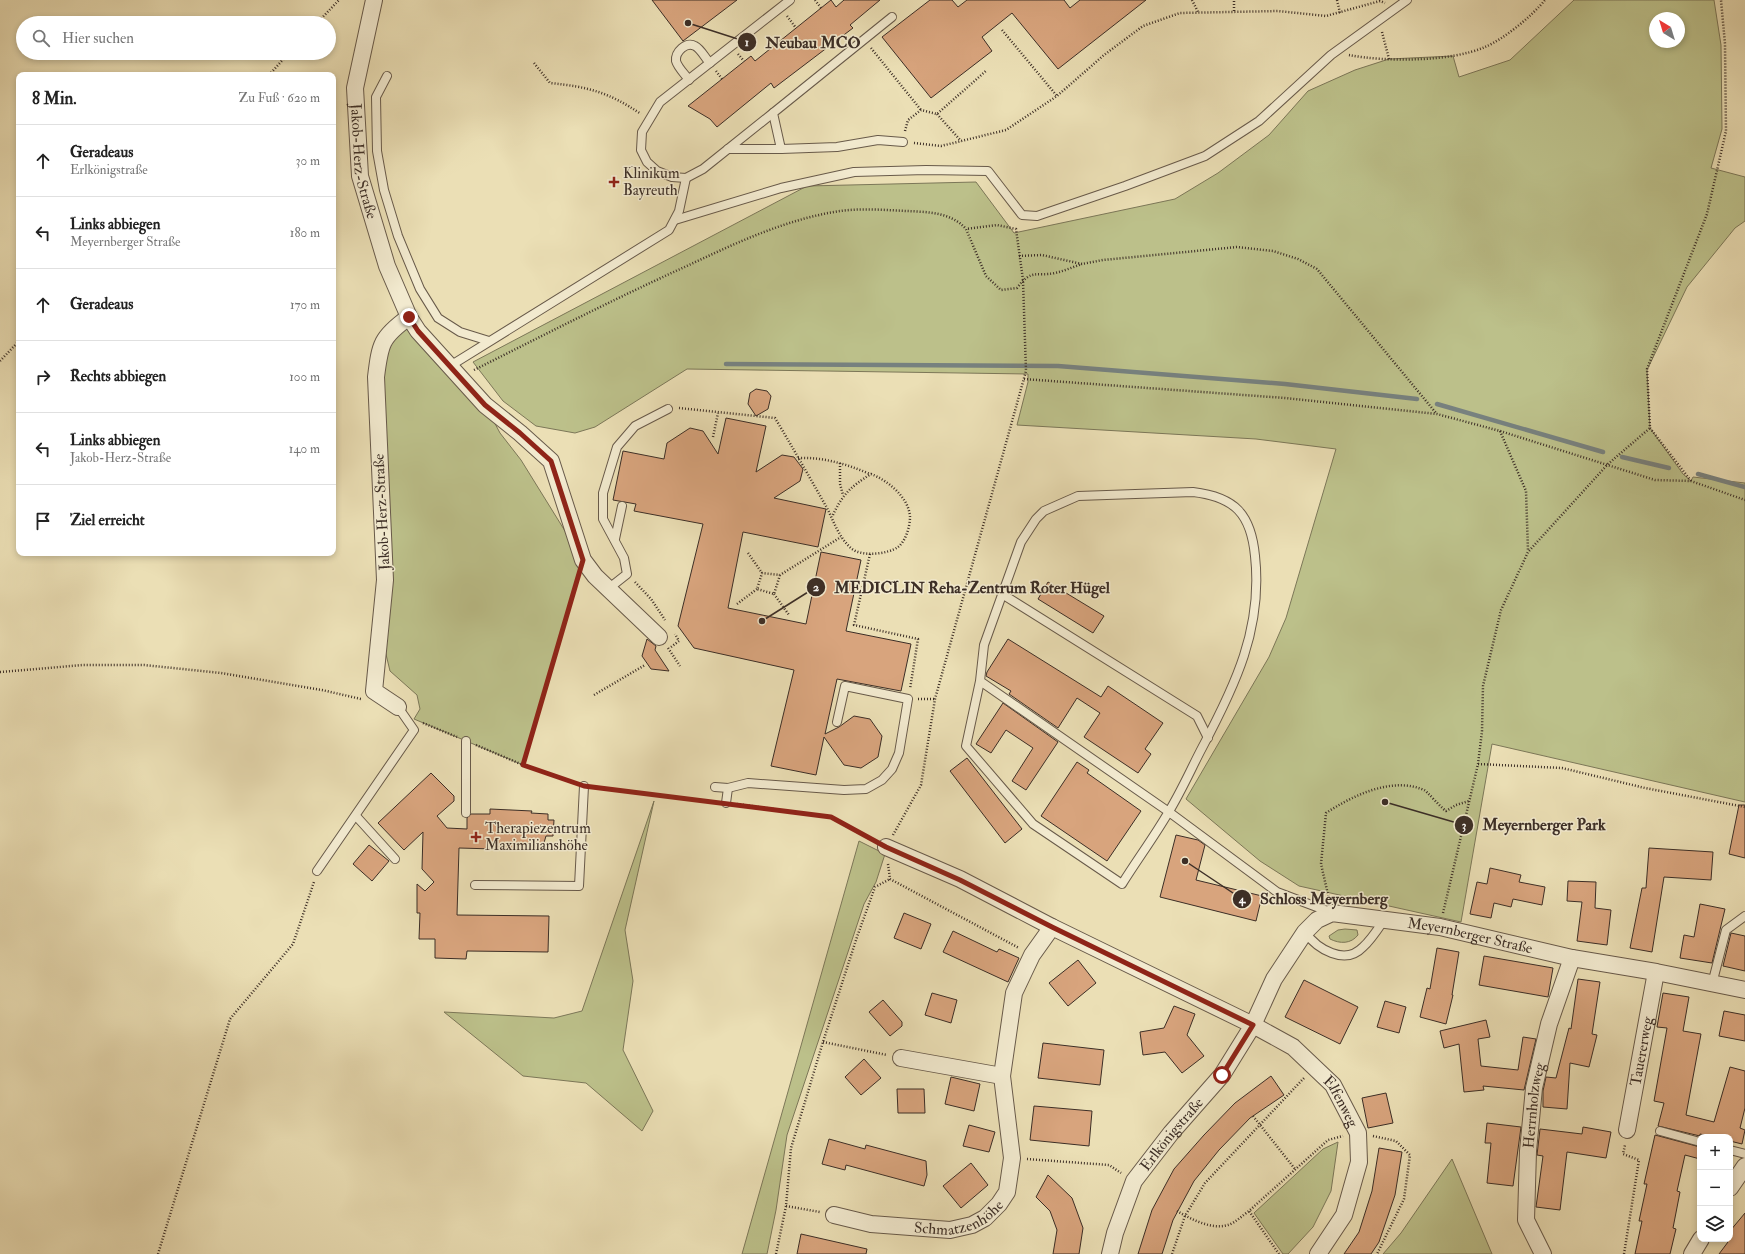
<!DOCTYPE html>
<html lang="de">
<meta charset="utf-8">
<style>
body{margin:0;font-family:"IM FELL Double Pica",serif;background:#f2f2f2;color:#222}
.controls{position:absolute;right:12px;bottom:12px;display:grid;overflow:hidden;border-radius:8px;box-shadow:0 2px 6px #0003}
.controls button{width:36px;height:36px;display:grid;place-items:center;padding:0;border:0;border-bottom:1px solid #e0e0e0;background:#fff;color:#222;font:20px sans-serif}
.compass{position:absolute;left:1649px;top:12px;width:36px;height:36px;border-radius:50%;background:#fff;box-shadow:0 2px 6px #0003;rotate:322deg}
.stop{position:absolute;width:12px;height:12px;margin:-9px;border:3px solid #8f2418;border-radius:50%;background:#fff}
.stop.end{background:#8f2418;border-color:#fff;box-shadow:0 1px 4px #0008}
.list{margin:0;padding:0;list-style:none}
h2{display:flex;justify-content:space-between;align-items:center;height:52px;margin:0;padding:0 16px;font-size:17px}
h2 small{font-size:13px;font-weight:400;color:#767676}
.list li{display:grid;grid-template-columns:26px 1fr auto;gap:12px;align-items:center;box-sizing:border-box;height:72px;padding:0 16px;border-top:1px solid #e0e0e0}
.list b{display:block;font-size:15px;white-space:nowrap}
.list p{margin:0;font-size:13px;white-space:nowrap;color:#767676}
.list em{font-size:13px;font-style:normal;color:#767676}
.icon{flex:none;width:22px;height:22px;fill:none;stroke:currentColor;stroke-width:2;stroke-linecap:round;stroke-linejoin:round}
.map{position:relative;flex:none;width:1745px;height:1254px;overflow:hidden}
.search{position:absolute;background:#fff;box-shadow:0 2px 6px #0003;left:16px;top:16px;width:320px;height:44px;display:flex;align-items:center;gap:10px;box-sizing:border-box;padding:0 14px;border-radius:22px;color:#767676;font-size:15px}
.panel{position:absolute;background:#fff;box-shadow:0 2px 6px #0003;left:16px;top:72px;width:320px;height:484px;border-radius:8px}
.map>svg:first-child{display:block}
</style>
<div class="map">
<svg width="1745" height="1254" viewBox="0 0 1745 1254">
<rect width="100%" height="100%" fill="#ebdfb5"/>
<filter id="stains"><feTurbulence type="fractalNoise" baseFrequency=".005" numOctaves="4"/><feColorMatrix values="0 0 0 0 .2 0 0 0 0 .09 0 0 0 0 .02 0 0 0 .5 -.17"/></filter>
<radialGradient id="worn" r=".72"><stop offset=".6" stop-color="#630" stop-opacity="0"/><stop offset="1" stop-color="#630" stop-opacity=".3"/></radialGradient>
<g fill="#bcc08a" stroke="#7c7758" fill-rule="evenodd">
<path d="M1574 0H1714L1721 45 1722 129 1711 168 1745 177V221L1735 228 1687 287 1647 370 1650 428 1683 474 1691 481 1693 477 1745 483V802L1492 744 1461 922 1299 886 1260 861 1186 799 1269 657 1286 618 1336 449 1256 439 1017 425 1028 382V374L687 369 595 427 575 433 536 426 503 401 473 362 807 186 976 182 1014 233 1175 199 1218 173 1269 135 1308 91 1355 70 1389 59 1453 56 1459 77 1510 60ZM1655 18H1679V42H1655Z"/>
<polygon points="409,317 485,405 500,433 521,460 583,560 523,765 414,719 420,709 417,695 390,671 380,629 376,377 392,329"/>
<polygon points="654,801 625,930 633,981 623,1050 653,1111 642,1131 586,1083 523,1076 444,1012 554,1018 582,1011"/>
<polygon points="859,841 885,854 876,882 864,904 787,1135 776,1210 767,1254 742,1254"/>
<path d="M1345 929 1357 930 1358 935C1351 944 1340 944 1330 939L1329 936 1338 930Z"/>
<polygon points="1338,1142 1331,1191 1313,1227 1288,1254 1283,1254 1254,1213 1323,1149"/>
<polygon points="1452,1159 1492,1254 1383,1254 1401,1233"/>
</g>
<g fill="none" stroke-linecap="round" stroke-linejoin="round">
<g stroke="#77817f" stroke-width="4.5">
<polyline points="726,364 1058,366 1285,384 1417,399"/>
<polyline points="1437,404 1603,452"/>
<polyline points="1622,457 1669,468"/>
<polyline points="1698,474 1745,487"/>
</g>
</g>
<g fill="#d8a47d" stroke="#3c2e26">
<polygon points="652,0 737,0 683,41"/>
<polygon points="831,0 836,7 844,0 880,0 850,25 853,28 774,88 771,83 717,127 710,119 688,106 751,56 755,61"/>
<polygon points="930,0 952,0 958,7 967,0 1064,0 1070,8 1080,0 1146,0 1058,69 1012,13 982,37 992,51 931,98 882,37"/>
<polygon points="756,389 767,391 771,396 768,409 756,416 748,404 750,393"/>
<polygon points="726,418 766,426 756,472 782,455 794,457 803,469 800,481 774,498 826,509 818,547 743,532 728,608 806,624 821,552 861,560 846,631 911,644 901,691 837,679 825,734 839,727 854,716 870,719 882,736 878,757 861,768 844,765 824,737 816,775 771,766 794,670 694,648 678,626 703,524 634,511 636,504 613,500 623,451 664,459 667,443 690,428 703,431 718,454"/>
<polygon points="1048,582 1104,616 1093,633 1038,599"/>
<polygon points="647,639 656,646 655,650 669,671 651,669 642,656"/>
<polygon points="1008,639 1101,697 1108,686 1163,723 1145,749 1151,754 1138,773 1084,737 1100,713 1077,698 1058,728 1009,694 1011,691 986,676 987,672"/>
<polygon points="1003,703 1058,742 1026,790 1012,781 1033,748 1006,730 991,753 976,744"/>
<polygon points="967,758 1022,829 1005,843 950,771"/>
<polygon points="1077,762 1089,770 1087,773 1141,811 1107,861 1041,816"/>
<polygon points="431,773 454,796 454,801 437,816 447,828 467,829 467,818 471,814 490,814 490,809 532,811 531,813 548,814 548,820 554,820 553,836 546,836 543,846 529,850 459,848 457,915 549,916 548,952 467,951 466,959 435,958 435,939 419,939 420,913 417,913 417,884 425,891 434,882 422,869 423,832 404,850 378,823"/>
<polygon points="1739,805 1745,805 1745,858 1729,854"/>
<polygon points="1176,835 1198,840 1205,845 1196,880 1262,896 1256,921 1160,897"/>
<polygon points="369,845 389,861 372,881 353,864"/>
<polygon points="1649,848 1713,852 1711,880 1664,877 1652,952 1630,948 1642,888 1646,888"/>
<polygon points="1490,868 1521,875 1519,882 1545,887 1542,905 1513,899 1511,907 1494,903 1491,918 1470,914 1477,882 1487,884"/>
<polygon points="1568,881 1596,882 1595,908 1611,910 1607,945 1577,941 1582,902 1567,901"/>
<polygon points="1700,904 1725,909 1712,963 1680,958 1684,935 1694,937"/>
<polygon points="904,913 931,924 921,949 894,938"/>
<polygon points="953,931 997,952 999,949 1019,958 1008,982 943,952"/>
<polygon points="1731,933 1745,936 1745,971 1723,966"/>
<polygon points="1437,948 1459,952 1452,995 1453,995 1446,1024 1420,1017 1427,988 1430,989"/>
<polygon points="1484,956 1553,968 1548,997 1479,985"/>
<polygon points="1078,960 1096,983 1068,1006 1049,983"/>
<polygon points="1578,979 1600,982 1592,1034 1597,1035 1589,1067 1570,1063 1567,1109 1543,1107 1543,1091 1546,1077 1556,1078 1569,1028 1571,1029"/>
<polygon points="1304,980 1358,1007 1340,1044 1285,1017"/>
<polygon points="932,993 957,1000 951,1023 925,1015"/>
<polygon points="1663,993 1689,997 1683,1031 1701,1034 1686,1115 1714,1122 1730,1067 1745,1071 1745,1108 1740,1128 1745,1130 1742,1144 1730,1141 1730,1137 1713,1137 1700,1134 1700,1136 1658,1126 1664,1103 1654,1101 1667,1028 1657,1027"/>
<polygon points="883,1000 902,1022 902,1026 890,1036 869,1012"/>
<polygon points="1385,1001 1406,1007 1399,1033 1377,1027"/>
<polygon points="1174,1006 1195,1014 1187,1035 1204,1056 1182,1073 1165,1052 1143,1055 1140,1032 1164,1028"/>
<polygon points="1724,1011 1745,1015 1745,1041 1719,1036"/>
<polygon points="1486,1020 1490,1037 1478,1039 1481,1066 1518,1070 1523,1037 1536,1039 1524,1090 1483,1086 1484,1090 1464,1092 1459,1044 1444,1048 1440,1031"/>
<polygon points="1043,1043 1104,1050 1100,1085 1038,1078"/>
<polygon points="864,1059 881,1078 861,1095 845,1077"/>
<polygon points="1271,1076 1284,1095 1250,1118 1219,1150 1194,1181 1173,1220 1162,1254 1138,1254 1152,1210 1174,1169 1204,1135 1235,1103"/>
<polygon points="951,1077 980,1084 974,1111 945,1104"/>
<polygon points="897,1089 924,1089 925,1113 898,1113"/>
<polygon points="1386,1093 1393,1123 1368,1128 1362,1098"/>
<polygon points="1034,1106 1092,1111 1089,1146 1030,1140"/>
<polygon points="1487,1123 1521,1127 1513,1186 1487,1183 1491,1143 1485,1143"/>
<polygon points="969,1125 995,1132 989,1152 963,1146"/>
<polygon points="1583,1127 1611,1132 1606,1158 1567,1152 1560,1210 1536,1207 1543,1156 1537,1155 1540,1129 1582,1134"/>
<polygon points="1655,1135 1700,1147 1700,1159 1685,1155 1677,1191 1680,1192 1673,1228 1676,1229 1670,1254 1635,1254 1642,1221 1639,1221 1647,1184 1644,1184"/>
<polygon points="829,1139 865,1149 866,1145 926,1161 927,1175 924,1186 846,1165 845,1170 822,1164"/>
<polygon points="1379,1148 1402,1152 1395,1195 1379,1242 1371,1254 1344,1254 1359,1232 1372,1191"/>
<polygon points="971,1163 988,1185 961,1208 943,1186"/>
<polygon points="1048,1175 1072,1198 1083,1228 1079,1254 1053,1254 1057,1230 1050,1211 1036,1197"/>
<polygon points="1745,1213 1745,1254 1719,1254 1728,1242 1723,1239 1730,1239 1730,1231"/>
<polygon points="801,1234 867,1249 866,1254 797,1254"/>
</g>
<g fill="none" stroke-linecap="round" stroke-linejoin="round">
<defs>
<g id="service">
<polyline points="892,17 773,113 781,149 837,147 878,140 903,142"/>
<polyline points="387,76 376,97 377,151 384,190 398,236 420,289 438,318 460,332 489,341"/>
<path d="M689 80C685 74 678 68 676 61 675 52 686 41 695 46 701 49 705 58 710 63"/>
<polyline points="773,113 703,169 686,178 672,177 657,171 647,162 641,150 642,132 660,102 790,0"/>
<polyline points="728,149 781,149"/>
<polyline points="675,220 781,188 854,172 926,170 988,171 1022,215 1037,216 1125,186 1205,156 1259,121 1331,55 1407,0"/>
<polyline points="450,366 669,230 679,211 686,178"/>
<polyline points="615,539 622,506"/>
<polyline points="608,589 627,574 624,558 603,519 603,493 617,447 635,426 668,409"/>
<polyline points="1002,594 1197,716 1208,738"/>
<path d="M980 681 984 645 1021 542 1036 519 1044 511 1078 496 1193 492C1235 497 1251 514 1255 556 1263 628 1235 686 1202 748 1191 769 1181 792 1168 813 1154 837 1137 860 1122 884L1033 824 966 746 980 681 1169 812 1277 892 1330 912"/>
<polyline points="466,741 466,813"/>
<polyline points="715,787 728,788 748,783 844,790 866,789 882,780 892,769 899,753 908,699 845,686 837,722"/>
<polyline points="726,803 728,788"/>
<polyline points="356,816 395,859"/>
<polyline points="317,871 414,730 398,707"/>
<polyline points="475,885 579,886 584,786"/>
<path d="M1305 932C1317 949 1345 966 1363 947 1371 940 1378 929 1384 920"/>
<polyline points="1712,984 1726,930 1745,916"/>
<polyline points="1660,1131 1700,1142"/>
<polyline points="1730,1150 1745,1154"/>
</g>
<g id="minor">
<path id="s1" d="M374 0 355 88 360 176 387 266 409 317 418 331 485 405 520 433 551 461 583 560 595 576 659 637"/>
<path d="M398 707 374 691 385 580 376 377C380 344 381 337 409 317"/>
<path id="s2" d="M886 847 960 879 1052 927 1253 1025 1293 1047 1333 1085 1358 1133 1359 1162 1344 1215 1318 1254"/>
<polyline points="901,1058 1002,1076"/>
<path id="s3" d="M1627 1130 1656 972"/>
<polyline points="1730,1188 1745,1166"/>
<path id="s4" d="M834 1215 871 1224 950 1230 972 1225 985 1218 999 1204 1007 1192 1012 1158 1002 1076 1014 993 1032 955 1052 927"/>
<path id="s5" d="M1110 1254 1115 1233 1134 1181 1171 1133 1222 1075 1253 1025 1274 979 1305 932 1317 920 1332 913 1440 927 1572 958 1656 972 1745 990"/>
<path id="s6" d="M1543 1254 1526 1220 1528 1151 1534 1088 1549 1024 1572 958"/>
<polyline points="1692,1254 1701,1239"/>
</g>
</defs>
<use href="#service" stroke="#685a4a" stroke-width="10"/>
<use href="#minor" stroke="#685a4a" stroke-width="18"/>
<g stroke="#3c2e26" stroke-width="2.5" stroke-dasharray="1 2" stroke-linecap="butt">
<polyline points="815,0 821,8"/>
<polyline points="1192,0 1198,12"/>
<polyline points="1337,0 1340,13"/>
<polyline points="1234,11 1234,0"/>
<polyline points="787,16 796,28"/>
<polyline points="317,23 339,0"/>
<polyline points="1002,30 1057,96"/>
<polyline points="1382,32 1389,59"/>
<polyline points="871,48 921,110"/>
<polyline points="738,54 744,61"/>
<path d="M1349 55C1385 62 1451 62 1485 47 1504 39 1532 16 1545 0"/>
<path d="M534 63 550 83C589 87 608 92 641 114"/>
<polyline points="716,71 722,79"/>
<polyline points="269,75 289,53"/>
<polyline points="937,114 961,141"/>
<polyline points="905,131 908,120 921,110 937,114 987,70"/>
<polyline points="914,143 941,146 1006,130 1057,96 1104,55 1143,26 1180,13 1278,11 1326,16 1380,1 1385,3"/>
<polyline points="1019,256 1042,255 1082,264 1103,260 1237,247 1273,251 1298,259 1317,269 1436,413"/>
<polyline points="0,361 19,341"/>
<path d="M474 370C546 334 616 298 689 265 738 242 787 219 840 211 862 208 885 210 907 211 927 212 951 212 966 229L986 276 1001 290 1017 288C1032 268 1036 277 1055 273 1064 271 1073 267 1082 264"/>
<polyline points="1024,379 1285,398 1437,414 1500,431 1655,480 1691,481 1745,500"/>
<path d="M679 408 775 418C793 448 810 478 827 508 834 522 839 538 852 549 863 557 888 554 898 547 906 541 910 526 910 517 909 497 887 480 871 474 850 487 842 495 832 517"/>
<polyline points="1500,431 1526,491 1528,551"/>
<polyline points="713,437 718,413"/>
<path d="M798 458C824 457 846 464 870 474"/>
<polyline points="840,463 840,484 843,495"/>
<polyline points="1691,481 1650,428 1647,369 1707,214 1726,131 1725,44 1721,0"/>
<polyline points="748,553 762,573"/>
<polyline points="870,554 854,625 918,639 910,689"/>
<polyline points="780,575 774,594 757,589 762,573 780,575 841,537"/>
<polyline points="635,582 651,599 665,620"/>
<polyline points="774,594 789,615"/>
<polyline points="737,604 757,589"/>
<polyline points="671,647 679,641 675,634"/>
<polyline points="668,648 680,666"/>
<polyline points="0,672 83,665 144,665 221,673 322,690 361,699"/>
<polyline points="594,695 645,665"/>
<polyline points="918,699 935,699"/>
<polyline points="423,723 457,737"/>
<polyline points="476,745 523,765 574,783"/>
<polyline points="1478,764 1562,768 1645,788 1745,807"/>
<polyline points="523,765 578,578"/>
<polyline points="594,787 716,802"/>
<polyline points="737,804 831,817 874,840"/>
<polyline points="893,835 921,785 935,699 1026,371 1023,280 1016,229 997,225 966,229"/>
<polyline points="888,864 890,879 1019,948"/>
<path d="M1329 899 1321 864 1326 813C1352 796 1392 776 1424 790 1427 791 1440 807 1446 811L1456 805 1469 801"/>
<polyline points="1443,913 1478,764 1482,731 1483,686 1501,610 1528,552 1608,464 1650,428"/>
<polyline points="823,1042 887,1055"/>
<polyline points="1253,1116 1295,1169"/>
<polyline points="1373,1136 1396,1141 1410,1155 1404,1199 1377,1254"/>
<polyline points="1027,1159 1109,1165 1121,1173"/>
<polyline points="786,1206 820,1212"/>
<path d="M1177 1211C1191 1219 1211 1230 1228 1225 1235 1223 1243 1215 1249 1211"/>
<polyline points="158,1254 230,1019 293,944 314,882"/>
<polyline points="776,1254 786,1206 791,1148 823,1042 857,937 875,887 890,879"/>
<polyline points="1172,1254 1185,1216 1205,1183 1304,1078"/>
<polyline points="1279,1254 1249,1211 1328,1140 1343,1136"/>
<polyline points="1624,1254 1639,1160 1623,1154 1625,1145"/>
</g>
<use href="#service" stroke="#f2eacf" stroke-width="8"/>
<use href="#minor" stroke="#f2eacf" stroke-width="16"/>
</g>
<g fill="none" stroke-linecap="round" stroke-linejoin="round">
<polyline stroke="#8f2418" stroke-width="5" points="409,317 418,331 485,405 520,433 551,461 583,560 523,765 584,786 831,817 886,847 960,880 1052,927 1253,1025 1222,1075"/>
</g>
<g fill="#8f2418" stroke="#f2eacf" stroke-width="1.5">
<path d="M612 176h4v4h4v4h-4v4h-4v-4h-4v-4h4z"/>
<path d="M474 831h4v4h4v4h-4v4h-4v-4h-4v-4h4z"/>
</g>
<g text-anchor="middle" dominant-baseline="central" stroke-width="3" stroke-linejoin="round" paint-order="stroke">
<g font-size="15" fill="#3c2e26" stroke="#f2eacf">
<text stroke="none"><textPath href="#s1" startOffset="164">Jakob-Herz-Straße</textPath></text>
<text transform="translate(382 512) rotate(-93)">Jakob-Herz-Straße</text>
<text stroke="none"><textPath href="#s5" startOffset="554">Meyernberger Straße</textPath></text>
<text stroke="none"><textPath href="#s3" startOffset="80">Tauererweg</textPath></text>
<text stroke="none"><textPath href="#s2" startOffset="527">Elfenweg</textPath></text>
<text stroke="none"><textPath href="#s6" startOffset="153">Herrnholzweg</textPath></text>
<text stroke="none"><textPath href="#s5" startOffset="137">Erlkönigstraße</textPath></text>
<text stroke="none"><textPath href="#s4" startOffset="129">Schmatzenhöhe</textPath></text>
</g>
<g font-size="15" fill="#3c2e26" stroke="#f2eacf" text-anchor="start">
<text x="623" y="173">Klinikum<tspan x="623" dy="17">Bayreuth</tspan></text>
<text x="485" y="828">Therapiezentrum<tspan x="485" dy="17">Maximilianshöhe</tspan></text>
</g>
</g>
<path fill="none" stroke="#3c2e26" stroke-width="1.5" d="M688 23L747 42M762 621L816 587M1385 802L1464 825M1185 861L1242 899"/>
<g fill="#3c2e26" stroke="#f2eacf" stroke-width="1.5">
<circle cx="688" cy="23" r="4"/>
<circle cx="762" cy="621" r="4"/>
<circle cx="1385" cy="802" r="4"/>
<circle cx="1185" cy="861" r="4"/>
<circle cx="747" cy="42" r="10"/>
<circle cx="816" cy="587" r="10"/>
<circle cx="1464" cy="825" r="10"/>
<circle cx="1242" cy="899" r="10"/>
</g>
<g font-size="12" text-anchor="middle" font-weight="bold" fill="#fff">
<text x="747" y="46">1</text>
<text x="816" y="591">2</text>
<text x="1464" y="829">3</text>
<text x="1242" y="903">4</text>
</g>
<g font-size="16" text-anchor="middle" font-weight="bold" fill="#3c2e26" stroke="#f2eacf" stroke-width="3" stroke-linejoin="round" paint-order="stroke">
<text x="813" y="48">Neubau MCO</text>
<text x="972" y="593">MEDICLIN Reha-Zentrum Roter Hügel</text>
<text x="1544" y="830">Meyernberger Park</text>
<text x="1324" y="904">Schloss Meyernberg</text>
</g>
<rect width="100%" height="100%" filter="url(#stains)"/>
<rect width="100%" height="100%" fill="url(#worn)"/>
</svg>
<div class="controls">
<button>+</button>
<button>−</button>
<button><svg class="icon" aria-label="layers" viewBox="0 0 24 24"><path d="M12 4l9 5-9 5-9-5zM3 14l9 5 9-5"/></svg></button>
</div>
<svg class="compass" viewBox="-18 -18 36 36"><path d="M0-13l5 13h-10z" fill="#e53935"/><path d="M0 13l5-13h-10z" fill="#767676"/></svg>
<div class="stop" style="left:1222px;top:1075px"></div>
<div class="stop end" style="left:409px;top:317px"></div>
<div class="search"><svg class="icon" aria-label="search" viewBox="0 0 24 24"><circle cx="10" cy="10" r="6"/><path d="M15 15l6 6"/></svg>Hier suchen</div>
<section class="panel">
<h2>8 Min.<small>Zu Fuß · 620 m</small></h2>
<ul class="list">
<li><svg class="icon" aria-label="ahead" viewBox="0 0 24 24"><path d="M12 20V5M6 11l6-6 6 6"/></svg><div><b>Geradeaus</b><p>Erlkönigstraße</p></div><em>30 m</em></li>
<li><svg class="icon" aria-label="left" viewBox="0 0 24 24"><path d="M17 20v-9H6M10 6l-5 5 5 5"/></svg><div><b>Links abbiegen</b><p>Meyernberger Straße</p></div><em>180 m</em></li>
<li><svg class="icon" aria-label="ahead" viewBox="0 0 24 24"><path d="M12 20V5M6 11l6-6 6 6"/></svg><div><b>Geradeaus</b></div><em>170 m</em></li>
<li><svg class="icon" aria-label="right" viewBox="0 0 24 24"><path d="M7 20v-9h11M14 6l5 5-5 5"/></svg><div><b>Rechts abbiegen</b></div><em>100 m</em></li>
<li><svg class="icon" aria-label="left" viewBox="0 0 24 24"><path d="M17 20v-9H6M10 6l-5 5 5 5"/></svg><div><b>Links abbiegen</b><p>Jakob-Herz-Straße</p></div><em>140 m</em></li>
<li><svg class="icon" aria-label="arrive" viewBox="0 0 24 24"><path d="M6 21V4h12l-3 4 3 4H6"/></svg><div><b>Ziel erreicht</b></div></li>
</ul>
</section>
</div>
